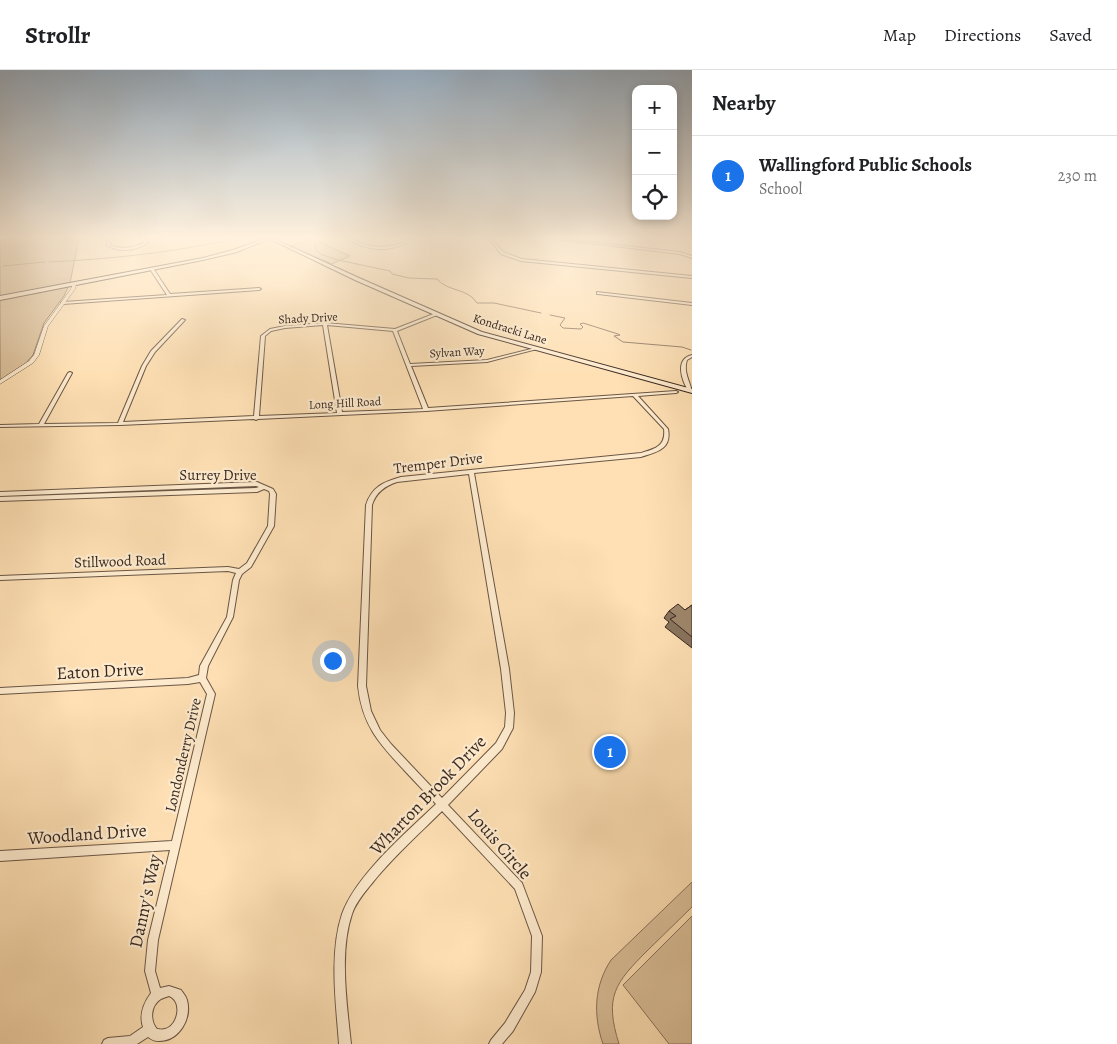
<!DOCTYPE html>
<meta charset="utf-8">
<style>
body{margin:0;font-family:Alegreya,serif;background:#f6f6f6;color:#202124}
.controls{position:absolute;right:15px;top:15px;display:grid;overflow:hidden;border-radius:10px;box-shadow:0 2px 8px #0003}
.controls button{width:45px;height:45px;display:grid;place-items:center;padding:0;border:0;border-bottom:1px solid #e0e0e0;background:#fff;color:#202124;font:25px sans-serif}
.you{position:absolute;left:332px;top:590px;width:18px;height:18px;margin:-12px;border:4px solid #fff;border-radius:50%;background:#1a73e8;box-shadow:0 0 0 8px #1a73e833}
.badge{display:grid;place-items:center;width:32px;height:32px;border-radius:50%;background:#1a73e8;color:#fff;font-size:16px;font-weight:700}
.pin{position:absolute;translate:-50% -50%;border:2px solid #fff;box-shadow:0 1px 5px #0006}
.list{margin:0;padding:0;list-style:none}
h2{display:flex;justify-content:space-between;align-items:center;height:65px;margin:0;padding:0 20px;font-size:21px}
h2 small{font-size:16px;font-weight:400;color:#757577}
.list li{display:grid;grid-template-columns:32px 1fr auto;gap:15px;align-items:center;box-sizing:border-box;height:80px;padding:0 20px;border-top:1px solid #e0e0e0}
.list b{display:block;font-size:19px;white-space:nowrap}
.list p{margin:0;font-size:16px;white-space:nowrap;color:#757577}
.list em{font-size:16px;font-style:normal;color:#757577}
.icon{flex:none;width:28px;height:28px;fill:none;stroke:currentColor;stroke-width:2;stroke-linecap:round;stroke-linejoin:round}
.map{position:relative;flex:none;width:692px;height:974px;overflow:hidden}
header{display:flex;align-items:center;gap:30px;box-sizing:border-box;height:70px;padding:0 25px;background:#fff;border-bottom:1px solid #e0e0e0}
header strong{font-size:24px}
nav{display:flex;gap:28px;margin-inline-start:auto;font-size:18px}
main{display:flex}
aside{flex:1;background:#fff}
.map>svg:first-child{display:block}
</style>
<header>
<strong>Strollr</strong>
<nav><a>Map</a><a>Directions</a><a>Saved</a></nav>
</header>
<main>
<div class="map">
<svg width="692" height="974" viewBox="0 0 692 974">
<rect width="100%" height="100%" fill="#fee0b4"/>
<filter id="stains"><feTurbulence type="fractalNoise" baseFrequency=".004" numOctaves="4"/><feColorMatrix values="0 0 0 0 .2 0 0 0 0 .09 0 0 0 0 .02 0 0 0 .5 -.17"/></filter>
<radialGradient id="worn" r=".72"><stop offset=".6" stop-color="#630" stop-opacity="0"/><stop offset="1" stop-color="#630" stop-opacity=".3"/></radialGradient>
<g fill="#dcc19b" stroke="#8a745e">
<polygon points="0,169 79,169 70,213 64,226 44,253 33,285 26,293 0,310"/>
<polygon points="310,169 313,169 350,186 332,194 291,176"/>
<path d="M692 812V837C677 851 663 866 648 880 615 913 604 926 619 974H603C593 945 594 916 611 890Z"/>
<polygon points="692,846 692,974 669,974 623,915"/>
</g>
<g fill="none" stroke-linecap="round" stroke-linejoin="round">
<g stroke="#87715b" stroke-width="1">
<path d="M303 169 314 172 316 180 320 184 338 190 390 201 392 204 409 208 437 209C448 222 468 218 477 233H494L541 243"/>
<path d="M49 192C110 189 169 183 229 170"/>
<polyline points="3,196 45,192"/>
<polyline points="550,245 565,248 560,255 563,258 581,259 583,257 580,254 583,253 618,264 620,265 614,266 623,272 682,277 691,280"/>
</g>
<defs>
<g id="minor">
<path d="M113 169H115L110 172V175C121 180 133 178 144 173L145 169H147L148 173C135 181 119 183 106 175L108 170Z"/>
<path d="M348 169H350L366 175 381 177 396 175 411 169H413C393 183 368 182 348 169Z"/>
<polygon points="489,169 491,169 503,182 522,189 692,206 692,208 521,191 501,184"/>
<polygon points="557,169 562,169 680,182 692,186 692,188 680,184"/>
<polygon points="152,198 153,198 170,224 259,218 261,219 259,220 63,234 61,233 63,232 167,225 150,199"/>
<polygon points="597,222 692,233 692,235 598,224 597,224"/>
<path d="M436 243H437V245L397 261 410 294 487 290 535 278 537 279 487 292 411 296 428 338 676 321 678 322 676 323 638 326 668 359C672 379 657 382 641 387L474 403 509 599 514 643 513 658 502 679 448 735 522 813 542 866 541 902 535 922 513 961 502 974H489L491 970 505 953 525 920 531 902 532 866 515 819 442 741C419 764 394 786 373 812 365 822 356 832 352 844 339 882 347 935 351 974H339C336 933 329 884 342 844 356 805 406 763 436 734 426 723 415 712 404 700 379 673 362 655 358 616L366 435C372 417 383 412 401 407L641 383C655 379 666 376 664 359L633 326 426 341 258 349 256 350 254 349 120 355 0 357V355L39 354 68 303 70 302 72 303 44 354 118 353 142 296 151 281 182 249 185 250 155 282 146 296 123 352 254 346 261 266 270 259 285 256 325 253 395 259ZM323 255 337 343 259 346 265 266 271 261 285 258ZM327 255 393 261 423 339 342 342ZM469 404 501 599 506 643 505 657 496 673 442 728 391 674 380 660 371 641 366 616 372 435C376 422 385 416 397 412Z"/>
<path d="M692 285V287L687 290C683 302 690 311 692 322H689C682 311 674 289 692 285Z"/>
<path d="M257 412 273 419 276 424 274 456 251 497 242 504 239 510 233 547 208 596 206 608 215 624 158 870 155 901 160 918 169 916 181 920C183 923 186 926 187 930 192 949 179 971 159 971 154 971 152 970 148 967L137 974H102L104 970 108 968 130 966 143 957C139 945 143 934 151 923L145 901 148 870 170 780 0 791V781L172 771 207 624 200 612 188 614 0 624V618L188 608 199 605 200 596 227 547 233 510 236 503 228 501 0 510V506L228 497 239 499 247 493 268 456 270 424 269 421 264 419 257 422 0 431V427L256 418 259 417 256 416 0 426V422ZM169 926C183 931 178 956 165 959 162 960 159 959 157 959 150 951 150 936 161 929 163 928 166 927 169 926Z"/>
</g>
<polygon id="tertiary" points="73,213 76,214 75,219 48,256 39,285 33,293 0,314 0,310 29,291 34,285 44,256 71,219"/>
<g id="secondary">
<polygon points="264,169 269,169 237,182 203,190 0,230 0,226 203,188 233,180"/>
<polygon points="270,169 274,169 359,208 482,262 692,319 692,323 478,264 355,210"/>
</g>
</defs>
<use href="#minor" stroke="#6a5645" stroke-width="2"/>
<use href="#tertiary" stroke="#6a5645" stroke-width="1"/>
<use href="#secondary" stroke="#382820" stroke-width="2"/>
<use href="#minor" fill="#feebce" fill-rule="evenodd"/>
<use href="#tertiary" fill="#feebce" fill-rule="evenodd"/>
<use href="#secondary" fill="#feebce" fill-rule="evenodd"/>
</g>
<polygon fill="#89755e" stroke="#382820" points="692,535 692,578 665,557 669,552 664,548 669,541 685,540"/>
<polygon fill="#9f886d" stroke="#382820" points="678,534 685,540 692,535 692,567 670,549 676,546 669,541"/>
<linearGradient id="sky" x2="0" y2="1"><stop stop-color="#96acbf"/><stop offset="0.55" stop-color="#fff1dd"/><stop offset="1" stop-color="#fff1dd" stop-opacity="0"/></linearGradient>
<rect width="692" height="305" fill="url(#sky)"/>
<g text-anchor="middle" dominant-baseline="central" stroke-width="4.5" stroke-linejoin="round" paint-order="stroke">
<g font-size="12" fill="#382820" stroke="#feebce">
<text transform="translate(308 248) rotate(-3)">Shady Drive</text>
<text transform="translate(510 259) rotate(17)">Kondracki Lane</text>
<text transform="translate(457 282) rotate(-3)">Sylvan Way</text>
<text transform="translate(345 333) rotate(-3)">Long Hill Road</text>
</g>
<g font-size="15" fill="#382820" stroke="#feebce">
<text transform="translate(438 393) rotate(-7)">Tremper Drive</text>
<text x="218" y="405">Surrey Drive</text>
<text transform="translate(120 491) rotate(-2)">Stillwood Road</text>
<text transform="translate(183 685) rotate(-77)">Londonderry Drive</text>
</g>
<g font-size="18" fill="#382820" stroke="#feebce">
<text transform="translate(100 601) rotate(-3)">Eaton Drive</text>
<text transform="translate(428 725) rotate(-46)">Wharton Brook Drive</text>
<text transform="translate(87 764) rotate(-4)">Woodland Drive</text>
<text transform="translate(500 774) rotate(49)">Louis Circle</text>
<text transform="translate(145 831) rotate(-78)">Danny's Way</text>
</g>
</g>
<rect width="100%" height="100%" filter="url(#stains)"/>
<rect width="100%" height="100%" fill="url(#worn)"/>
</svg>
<div class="controls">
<button>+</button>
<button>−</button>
<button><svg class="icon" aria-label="locate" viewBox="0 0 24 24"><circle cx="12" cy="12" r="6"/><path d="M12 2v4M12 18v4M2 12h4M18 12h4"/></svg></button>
</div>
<div class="you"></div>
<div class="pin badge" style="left:610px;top:682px">1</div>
</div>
<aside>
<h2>Nearby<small></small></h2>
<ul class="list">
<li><span class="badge">1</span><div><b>Wallingford Public Schools</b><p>School</p></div><em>230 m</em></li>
</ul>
</aside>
</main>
